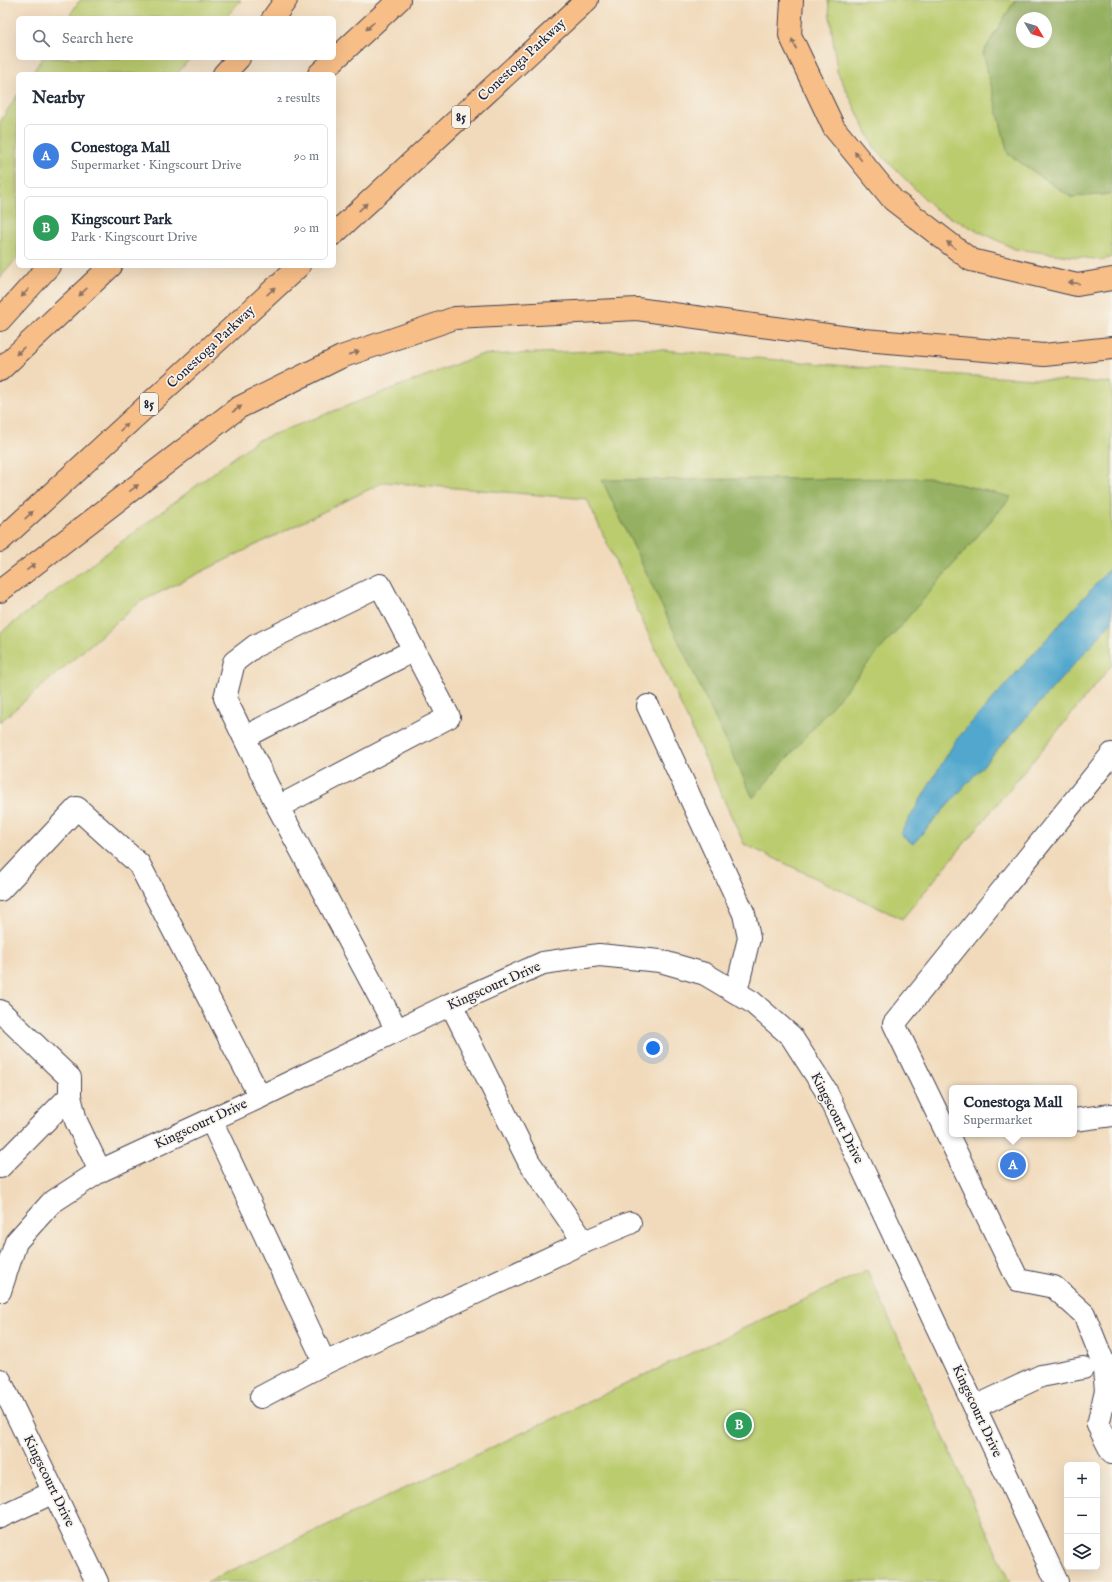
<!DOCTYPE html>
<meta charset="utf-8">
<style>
body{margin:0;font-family:"IM FELL English",serif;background:#f6f6f7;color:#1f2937}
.controls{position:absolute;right:12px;bottom:12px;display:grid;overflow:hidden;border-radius:6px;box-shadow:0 4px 16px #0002}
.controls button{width:36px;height:36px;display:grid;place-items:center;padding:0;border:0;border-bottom:1px solid #e0e1e3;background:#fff;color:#1f2937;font:20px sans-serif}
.compass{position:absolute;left:1016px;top:12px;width:36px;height:36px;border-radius:50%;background:#fff;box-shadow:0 4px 16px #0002;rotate:128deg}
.you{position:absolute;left:653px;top:1048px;width:14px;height:14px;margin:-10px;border:3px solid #fff;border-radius:50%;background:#1a73e8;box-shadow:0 0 0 6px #1a73e833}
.badge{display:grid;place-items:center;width:26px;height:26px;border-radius:50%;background:#1f6fb2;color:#fff;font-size:13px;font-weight:700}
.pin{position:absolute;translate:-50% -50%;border:2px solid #fff;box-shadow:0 1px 4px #0006}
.popup{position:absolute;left:949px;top:1085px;width:128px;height:52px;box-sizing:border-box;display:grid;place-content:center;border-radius:6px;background:#fff;filter:drop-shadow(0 1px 3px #0005);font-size:13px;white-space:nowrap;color:#747a83}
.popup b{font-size:15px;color:#1f2937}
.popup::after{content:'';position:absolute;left:50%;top:100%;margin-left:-8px;border:8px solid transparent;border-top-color:#fff}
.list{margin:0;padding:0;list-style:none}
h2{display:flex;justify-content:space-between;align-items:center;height:52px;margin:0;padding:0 16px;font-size:17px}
h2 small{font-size:13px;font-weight:400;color:#747a83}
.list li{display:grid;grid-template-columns:26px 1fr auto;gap:12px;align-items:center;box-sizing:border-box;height:64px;margin:0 8px 8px;padding:0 8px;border:1px solid #e0e1e3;border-radius:6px}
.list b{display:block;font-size:15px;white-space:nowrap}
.list p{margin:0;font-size:13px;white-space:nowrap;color:#747a83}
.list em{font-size:13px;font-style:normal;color:#747a83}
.icon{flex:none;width:22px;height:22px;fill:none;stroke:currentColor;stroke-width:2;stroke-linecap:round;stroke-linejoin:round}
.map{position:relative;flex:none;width:1112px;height:1582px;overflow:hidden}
.search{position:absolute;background:#fff;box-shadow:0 4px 16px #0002;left:16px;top:16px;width:320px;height:44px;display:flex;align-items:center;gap:10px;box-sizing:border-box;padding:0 14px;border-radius:6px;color:#747a83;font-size:15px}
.panel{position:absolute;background:#fff;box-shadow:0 4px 16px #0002;left:16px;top:72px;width:320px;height:196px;border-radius:6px}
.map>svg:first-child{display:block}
</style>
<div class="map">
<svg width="1112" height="1582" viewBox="0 0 1112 1582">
<rect width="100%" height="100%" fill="#f7f3e8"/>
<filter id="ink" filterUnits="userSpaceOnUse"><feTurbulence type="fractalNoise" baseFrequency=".025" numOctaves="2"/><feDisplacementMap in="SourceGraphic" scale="8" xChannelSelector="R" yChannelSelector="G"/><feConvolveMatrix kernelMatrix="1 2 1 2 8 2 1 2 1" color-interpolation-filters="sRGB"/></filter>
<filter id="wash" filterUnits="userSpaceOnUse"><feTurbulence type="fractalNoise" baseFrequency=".012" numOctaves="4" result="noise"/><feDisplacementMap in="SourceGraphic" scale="16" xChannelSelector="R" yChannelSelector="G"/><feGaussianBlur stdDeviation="0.9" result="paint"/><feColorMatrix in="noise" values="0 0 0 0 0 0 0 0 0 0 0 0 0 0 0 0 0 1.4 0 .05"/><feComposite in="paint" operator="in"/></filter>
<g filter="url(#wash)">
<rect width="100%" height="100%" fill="#f1dabb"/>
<g fill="#bbcc6e" stroke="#6e7754">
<polygon points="80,0 241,0 225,18 68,18"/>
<polygon points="828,0 1015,0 983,53 1070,197 1112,194 1112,257 1102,260 1015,249 937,211 875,149 837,71"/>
<polygon points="42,58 190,58 177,74 32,74"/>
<polygon points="18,94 18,257 0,278 0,122"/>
<polygon points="652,349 939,374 1112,383 1112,665 902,919 744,844 587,499 384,482 140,602 0,722 0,633 256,441 480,355"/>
<polygon points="867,1270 1010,1582 207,1582"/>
</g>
<g fill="#94b061" stroke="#5b694e" fill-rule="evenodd">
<path d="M1015 0H1112V194L1071 197 1008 154 983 53ZM1022 18H1046V42H1022Z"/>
<polygon points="934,478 1011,497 753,798 602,480"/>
</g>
<polygon fill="#51a7ce" stroke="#3a6484" points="1112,566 1112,622 913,844 900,834 956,740"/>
</g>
<g filter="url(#ink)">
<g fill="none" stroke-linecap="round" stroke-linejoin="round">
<defs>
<g id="minor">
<polyline points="648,706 744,914 749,938 736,992"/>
<polyline points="245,737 414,650"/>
<polyline points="278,807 449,717 380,585 255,646 234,662 225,698 278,807 397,1030"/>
<polyline points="0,890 77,808 139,864 260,1097"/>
<polyline points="451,1004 529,1162 584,1242"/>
<polyline points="0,1011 70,1078 70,1096 76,1121 100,1171"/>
<polyline points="211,1120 325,1363"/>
<polyline points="1074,1120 1112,1115"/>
<polyline points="0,1167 70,1096"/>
<polyline points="0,1291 16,1242 51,1203 100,1171 260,1097 451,1004 543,963 599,955 660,961 705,974 752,1002 791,1036 825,1089 1057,1582"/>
<polyline points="0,1380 97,1582"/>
<polyline points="261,1397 325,1363 584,1242 630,1223"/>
<polyline points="975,1407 1041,1376 1083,1368"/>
<polyline points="1098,1425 1106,1390 1103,1361 1084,1314 1054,1287 1018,1280 894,1024 1112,754"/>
<polyline points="1098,1425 1112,1453"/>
<polyline points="0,1517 54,1492"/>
</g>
<g id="highway">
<polyline points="792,0 790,35 834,128 893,200 971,260 1077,285 1112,279"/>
<polyline points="273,18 286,0"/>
<polyline points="224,74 239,58"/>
<polyline points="319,74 399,0"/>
<polyline points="334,234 587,0"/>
<polyline points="0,320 49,266"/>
<polyline points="0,370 111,266"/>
<polyline points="0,541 299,266"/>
<polyline points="0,591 238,408 341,357 455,318 637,309 864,340 1044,355 1112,348"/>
</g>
</defs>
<use href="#minor" stroke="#413e4e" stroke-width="24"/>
<use href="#highway" stroke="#413e4e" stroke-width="24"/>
<use href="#minor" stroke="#fff" stroke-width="22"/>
<use href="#highway" stroke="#f7be88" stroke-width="22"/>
</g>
<defs><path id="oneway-solid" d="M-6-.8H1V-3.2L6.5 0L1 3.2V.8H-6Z"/></defs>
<g fill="#8c7062">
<use href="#oneway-solid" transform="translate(370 26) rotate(137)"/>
<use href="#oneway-solid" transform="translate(794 44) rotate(-115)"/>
<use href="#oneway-solid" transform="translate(858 156) rotate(-129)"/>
<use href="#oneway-solid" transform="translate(363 207) rotate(-43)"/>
<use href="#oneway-solid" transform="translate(951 245) rotate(-142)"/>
<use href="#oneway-solid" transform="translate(1074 283) rotate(-173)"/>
<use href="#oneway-solid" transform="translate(271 291) rotate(-43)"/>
<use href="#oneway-solid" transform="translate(83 292) rotate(137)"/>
<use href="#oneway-solid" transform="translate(25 293) rotate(132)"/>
<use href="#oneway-solid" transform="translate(20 351) rotate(137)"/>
<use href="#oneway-solid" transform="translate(354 353) rotate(-19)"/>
<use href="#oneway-solid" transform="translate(237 409) rotate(-33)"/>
<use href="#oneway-solid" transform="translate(124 427) rotate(-43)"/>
<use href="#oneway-solid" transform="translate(134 488) rotate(-38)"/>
<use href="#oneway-solid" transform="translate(29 515) rotate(-43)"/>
<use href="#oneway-solid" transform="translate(31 567) rotate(-38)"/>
</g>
</g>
<g text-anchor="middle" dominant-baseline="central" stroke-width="3.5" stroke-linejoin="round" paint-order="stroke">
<g fill="#f7f3e8" stroke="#62616f" stroke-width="1">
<rect x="452" y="106" width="18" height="22" rx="3"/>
<rect x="140" y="393" width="18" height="22" rx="3"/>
</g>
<g font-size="13" font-weight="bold" fill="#22223b">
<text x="461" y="117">85</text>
<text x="149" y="404">85</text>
</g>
<g font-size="14" fill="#22223b" stroke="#f7f3e8">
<text transform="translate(522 60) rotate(-43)">Conestoga Parkway</text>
<text transform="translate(211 347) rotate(-43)">Conestoga Parkway</text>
<text transform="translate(494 986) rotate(-24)">Kingscourt Drive</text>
<text transform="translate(837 1118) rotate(63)">Kingscourt Drive</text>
<text transform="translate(201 1124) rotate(-25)">Kingscourt Drive</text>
<text transform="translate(977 1411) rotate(65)">Kingscourt Drive</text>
<text transform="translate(49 1481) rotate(64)">Kingscourt Drive</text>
</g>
</g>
</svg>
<div class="controls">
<button>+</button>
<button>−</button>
<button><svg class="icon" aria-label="layers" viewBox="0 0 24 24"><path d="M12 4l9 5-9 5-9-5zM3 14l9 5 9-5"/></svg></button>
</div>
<svg class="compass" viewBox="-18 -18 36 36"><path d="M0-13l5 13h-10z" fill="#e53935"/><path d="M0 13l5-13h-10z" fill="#747a83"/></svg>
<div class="you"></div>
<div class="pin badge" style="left:1013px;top:1165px;background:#3f7fe0">A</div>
<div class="popup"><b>Conestoga Mall</b>Supermarket</div>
<div class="pin badge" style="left:739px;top:1425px;background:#2e9e5b">B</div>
<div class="search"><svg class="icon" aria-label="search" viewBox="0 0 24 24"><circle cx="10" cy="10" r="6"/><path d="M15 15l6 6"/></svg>Search here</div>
<section class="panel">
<h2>Nearby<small>2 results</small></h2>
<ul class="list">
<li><span class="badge" style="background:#3f7fe0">A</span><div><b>Conestoga Mall</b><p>Supermarket · Kingscourt Drive</p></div><em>90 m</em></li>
<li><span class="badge" style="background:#2e9e5b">B</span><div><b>Kingscourt Park</b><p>Park · Kingscourt Drive</p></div><em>90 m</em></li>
</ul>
</section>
</div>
